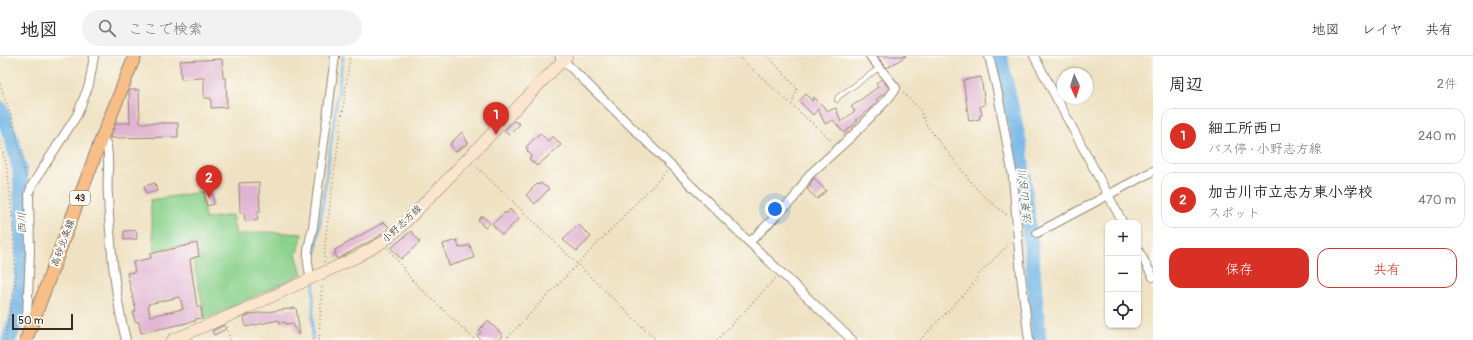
<!DOCTYPE html>
<html lang="ja">
<meta charset="utf-8">
<style>
body{margin:0;font-family:Pangolin,"Klee One",sans-serif;background:#f2f2f3;color:#2b2b33}
.controls{position:absolute;right:12px;bottom:12px;display:grid;overflow:hidden;border-radius:8px;box-shadow:0 1px 3px #0004}
.controls button{width:36px;height:36px;display:grid;place-items:center;padding:0;border:0;border-bottom:1px solid #e1e1e2;background:#fff;color:#2b2b33;font:20px sans-serif}
.compass{position:absolute;left:1057px;top:12px;width:36px;height:36px;border-radius:50%;background:#fff;box-shadow:0 1px 3px #0004;rotate:176deg}
.scale{position:absolute;left:12px;bottom:10px;width:61px;box-sizing:border-box;padding-left:4px;border:2px solid #3b2a1e;border-top:0;font-size:11px;line-height:14px;white-space:nowrap;color:#3b2a1e;-webkit-text-stroke:3px #fdfcf7;paint-order:stroke}
.you{position:absolute;left:775px;top:153px;width:14px;height:14px;margin:-10px;border:3px solid #fff;border-radius:50%;background:#1a73e8;box-shadow:0 0 0 6px #1a73e833}
.badge{display:grid;place-items:center;width:26px;height:26px;border-radius:50%;background:#d93025;color:#fff;font-size:13px;font-weight:700}
.pin{position:absolute;translate:-50% -33px;filter:drop-shadow(0 1px 2px #0008)}
.pin::after{content:'';position:absolute;top:21px;width:14px;height:12px;background:inherit;clip-path:polygon(0 0,100% 0,50% 100%)}
.list{margin:0;padding:0;list-style:none}
h2{display:flex;justify-content:space-between;align-items:center;height:52px;margin:0;padding:0 16px;font-size:17px}
h2 small{font-size:13px;font-weight:400;color:#7c7c81}
.list li{display:grid;grid-template-columns:26px 1fr auto;gap:12px;align-items:center;box-sizing:border-box;height:56px;margin:0 8px 8px;padding:0 8px;border:1px solid #e1e1e2;border-radius:12px}
.list b{display:block;font-size:15px;white-space:nowrap}
.list p{margin:0;font-size:13px;white-space:nowrap;color:#7c7c81}
.list em{font-size:13px;font-style:normal;color:#7c7c81}
.actions{display:flex;gap:8px;padding:12px 16px}
.actions a{flex:1;padding:9px 0;border:1px solid #d93025;border-radius:12px;text-align:center;font-size:14px;color:#d93025}
.actions .main{background:#d93025;color:#fff}
.icon{flex:none;width:22px;height:22px;fill:none;stroke:currentColor;stroke-width:2;stroke-linecap:round;stroke-linejoin:round}
.map{position:relative;flex:none;width:1153px;height:284px;overflow:hidden}
header{display:flex;align-items:center;gap:24px;box-sizing:border-box;height:56px;padding:0 20px;background:#fff;border-bottom:1px solid #e1e1e2}
header strong{font-size:19px}
nav{display:flex;gap:22px;margin-inline-start:auto;font-size:14px}
.search{width:280px;height:36px;background:#f2f2f3;display:flex;align-items:center;gap:10px;box-sizing:border-box;padding:0 14px;border-radius:22px;color:#7c7c81;font-size:15px}
main{display:flex}
aside{flex:1;background:#fff}
.map>svg:first-child{display:block}
</style>
<header>
<strong>地図</strong>
<div class="search"><svg class="icon" aria-label="search" viewBox="0 0 24 24"><circle cx="10" cy="10" r="6"/><path d="M15 15l6 6"/></svg>ここで検索</div>
<nav><a>地図</a><a>レイヤ</a><a>共有</a></nav>
</header>
<main>
<div class="map">
<svg width="1153" height="284" viewBox="0 0 1153 284">
<rect width="100%" height="100%" fill="#fdfcf7"/>
<filter id="ink" filterUnits="userSpaceOnUse"><feTurbulence type="fractalNoise" baseFrequency=".025" numOctaves="2"/><feDisplacementMap in="SourceGraphic" scale="8" xChannelSelector="R" yChannelSelector="G"/><feConvolveMatrix kernelMatrix="1 2 1 2 8 2 1 2 1" color-interpolation-filters="sRGB"/></filter>
<filter id="wash" filterUnits="userSpaceOnUse"><feTurbulence type="fractalNoise" baseFrequency=".012" numOctaves="4" result="noise"/><feDisplacementMap in="SourceGraphic" scale="16" xChannelSelector="R" yChannelSelector="G"/><feGaussianBlur stdDeviation="0.9" result="paint"/><feColorMatrix in="noise" values="0 0 0 0 0 0 0 0 0 0 0 0 0 0 0 0 0 1.4 0 .05"/><feComposite in="paint" operator="in"/></filter>
<g filter="url(#wash)">
<rect width="100%" height="100%" fill="#efe2c3"/>
<polygon fill="#8cd28d" stroke="#647e56" points="201,136 205,163 232,159 236,179 265,176 302,178 300,189 296,198 302,218 206,263 193,205 201,203 198,186 154,194 150,144"/>
<g fill="none" stroke-linecap="round" stroke-linejoin="round">
<g stroke="#6fb4e5" stroke-width="2.5">
<polyline points="314,218 315,203 343,0"/>
<polyline points="312,284 314,225"/>
</g>
<g stroke="#6fb4e5" stroke-width="15">
<polyline points="1000,0 1020,90 1031,190 1039,284"/>
<polyline points="0,52 13,87 20,115 22,170 23,207 20,236 17,260 9,284"/>
</g>
</g>
<g id="blocks">
<g fill="#e0b3d2" fill-rule="evenodd">
<polygon points="877,0 906,0 887,12"/>
<polygon points="222,3 223,22 226,22 227,51 211,52 211,42 204,42 204,22 181,23 180,5"/>
<polygon points="981,21 985,49 980,50 982,59 979,60 980,63 969,65 963,24"/>
<polygon points="882,23 889,32 886,36 876,44 878,46 871,52 856,64 858,65 844,77 833,64 825,68 818,53 813,59 799,45 806,38 812,45 814,41 828,55 836,52 841,66 855,55 851,51 878,31 876,27"/>
<polygon points="129,34 139,34 140,67 178,67 178,81 110,82 116,67 130,67"/>
<polygon points="514,65 520,68 509,79 504,75"/>
<polygon points="462,76 468,87 455,96 450,88"/>
<polygon points="540,77 548,85 553,80 561,89 537,110 529,103 532,100 527,95 528,94 526,91"/>
<polygon points="814,122 826,135 817,143 807,133 811,130 809,129"/>
<polygon points="259,126 260,156 257,156 258,164 245,165 244,157 240,157 239,127"/>
<polygon points="155,127 157,135 146,138 144,130"/>
<polygon points="540,127 549,133 535,148 526,139 537,128 538,129"/>
<polygon points="212,134 214,148 207,150 204,136"/>
<polygon points="510,153 519,163 502,179 492,168 505,156 506,158"/>
<polygon points="482,160 490,167 485,172 478,164"/>
<polygon points="384,166 389,171 378,181 337,203 334,198 336,197 335,194"/>
<polygon points="578,168 591,181 577,195 563,184"/>
<polygon points="136,174 137,183 124,184 124,175"/>
<polygon points="411,175 420,186 401,203 391,192"/>
<polygon points="457,184 459,192 470,189 474,202 449,210 443,188"/>
<path d="M197 187 199 200 190 203 197 251H201L202 262 195 263 196 265 141 277 138 265 135 266 133 256 136 255 127 217 135 216 133 206 151 202 150 198ZM180 241 183 253 150 260 148 248Z"/>
<polygon points="296,252 300,278 298,279 293,267 286,268 285,266 280,267 279,264 246,271 244,261 251,258"/>
<polygon points="488,265 503,279 498,284 481,284 477,280 481,276 479,274"/>
<polygon points="224,269 226,273 214,279 212,275"/>
</g>
</g>
</g>
<g filter="url(#ink)">
<use href="#blocks" fill-opacity="0" stroke="#958670" stroke-width="1"/>
<g fill="none" stroke-linecap="round" stroke-linejoin="round">
<defs>
<polyline id="service" points="837,44 838,41 879,12"/>
<g id="minor">
<polyline points="989,0 998,38 1013,121 1021,220 1029,284"/>
<polyline points="1034,0 1123,167"/>
<polyline points="560,1 749,186 852,284"/>
<path d="M101 84 106 87C111 104 106 122 108 139 110 187 114 237 126 284"/>
<polyline points="1037,177 1153,115"/>
<polyline points="749,186 755,181 794,142 809,119 852,80 887,44 896,32 870,0"/>
<polyline points="1138,194 1153,221"/>
<path d="M311 222C305 201 308 192 313 171L335 0"/>
<polyline points="34,264 27,260 30,196 29,138 32,129 77,59 89,29 94,0"/>
</g>
<polyline id="secondary" points="172,284 243,254 357,201 383,186 400,172 567,0"/>
<polyline id="primary" points="26,284 101,84 135,0"/>
</defs>
<use href="#service" stroke="#958670" stroke-width="5.5"/>
<use href="#minor" stroke="#958670" stroke-width="10"/>
<use href="#secondary" stroke="#958670" stroke-width="12"/>
<use href="#primary" stroke="#958670" stroke-width="14"/>
<g stroke="#958670" stroke-width="1.5" stroke-dasharray="1 3" stroke-linecap="butt">
<polyline points="738,0 833,86"/>
<polyline points="768,0 792,27 797,32 792,48"/>
<polyline points="0,28 13,66 26,123"/>
<polyline points="903,37 919,52 927,70 975,131 981,138 1008,160"/>
<polyline points="0,85 6,107 9,128 13,170 16,222 5,284"/>
<polyline points="475,109 656,284"/>
<polyline points="388,192 412,224 475,284"/>
<polyline points="324,206 326,178 350,0"/>
<polyline points="227,271 230,284"/>
<polyline points="319,284 322,228"/>
<polyline points="505,284 666,116"/>
<polyline points="717,284 776,222"/>
<polyline points="920,284 972,230 979,218 1010,187"/>
</g>
<use href="#service" stroke="#fff" stroke-width="4"/>
<use href="#minor" stroke="#fff" stroke-width="8"/>
<use href="#secondary" stroke="#fce5cf" stroke-width="11"/>
<use href="#primary" stroke="#f7be88" stroke-width="12"/>
</g>
</g>
<g text-anchor="middle" dominant-baseline="central" stroke-width="4" stroke-linejoin="round" paint-order="stroke">
<rect fill="#fdfcf7" stroke="#75695f" stroke-width="1" x="70" y="135" width="20" height="14" rx="3"/>
<g font-size="9" font-weight="bold" fill="#3b2a1e">
<text x="80" y="142">43</text>
</g>
<g font-size="10" fill="#3b2a1e" stroke="#fdfcf7">
<text transform="translate(402 168) rotate(-43)">小野志方線</text>
<text transform="translate(63 187) rotate(-70)">高砂北条線</text>
</g>
<g font-size="11" font-style="italic" fill="#4d5a64" stroke="#fdfcf7">
<text transform="translate(1025 141) rotate(-96)">法華山谷川</text>
<text transform="translate(22 167) rotate(-91)">西川</text>
</g>
</g>
</svg>
<div class="controls">
<button>+</button>
<button>−</button>
<button><svg class="icon" aria-label="locate" viewBox="0 0 24 24"><circle cx="12" cy="12" r="6"/><path d="M12 2v4M12 18v4M2 12h4M18 12h4"/></svg></button>
</div>
<svg class="compass" viewBox="-18 -18 36 36"><path d="M0-13l5 13h-10z" fill="#e53935"/><path d="M0 13l5-13h-10z" fill="#7c7c81"/></svg>
<div class="scale">50 m</div>
<div class="you"></div>
<div class="pin badge" style="left:496px;top:79px">1</div>
<div class="pin badge" style="left:209px;top:142px">2</div>
</div>
<aside>
<h2>周辺<small>2件</small></h2>
<ul class="list">
<li><span class="badge">1</span><div><b>細工所西口</b><p>バス停 · 小野志方線</p></div><em>240 m</em></li>
<li><span class="badge">2</span><div><b>加古川市立志方東小学校</b><p>スポット</p></div><em>470 m</em></li>
</ul>
<div class="actions"><a class="main">保存</a><a>共有</a></div>
</aside>
</main>
